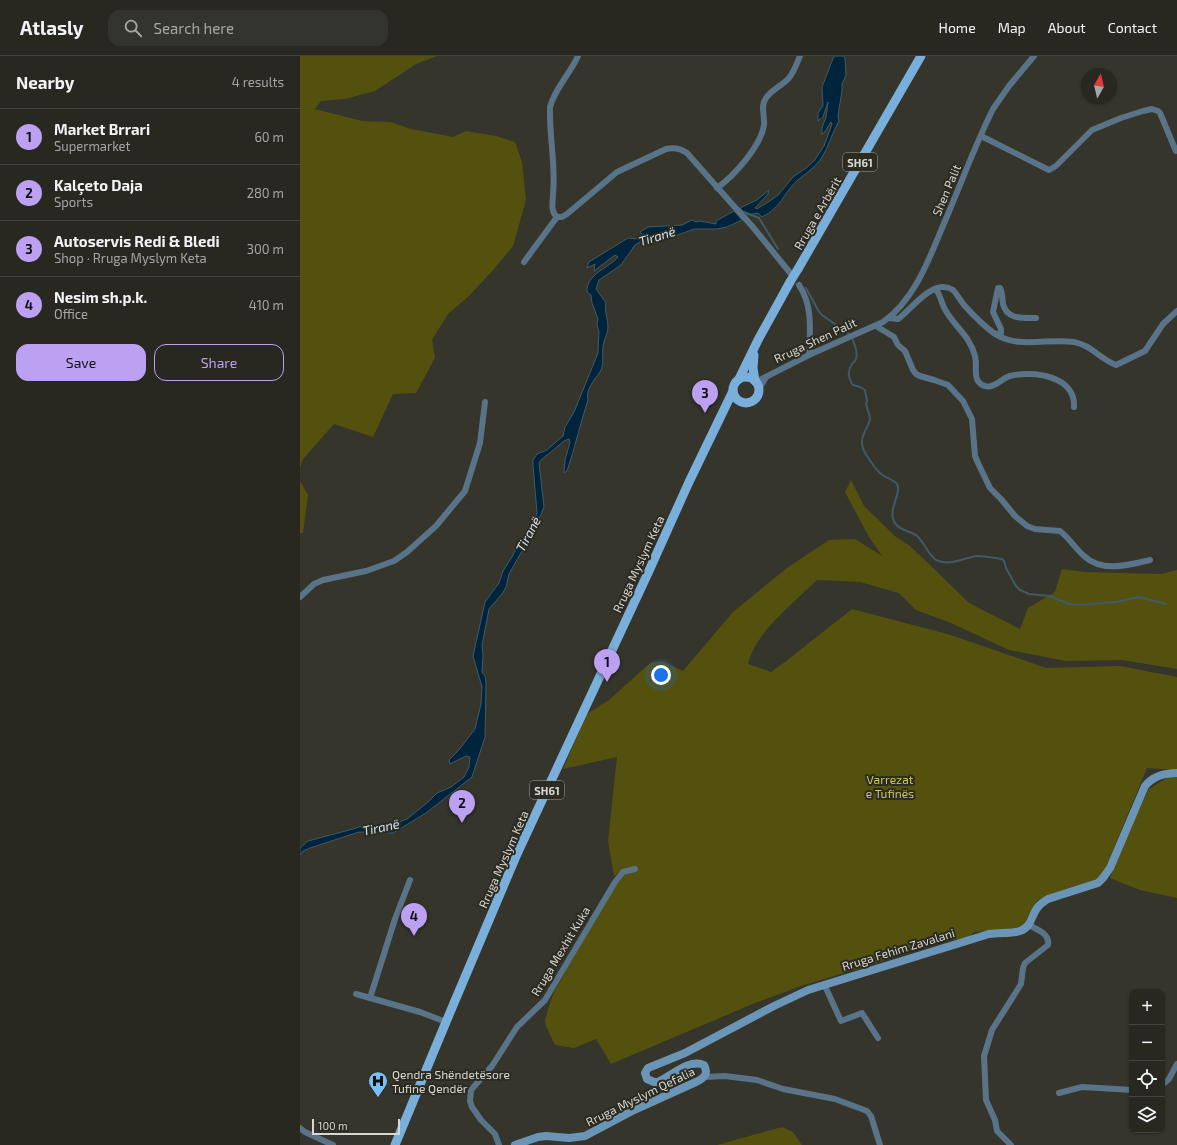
<!DOCTYPE html>
<meta charset="utf-8">
<style>
body{margin:0;font-family:"Exo 2",sans-serif;background:#34342e;color:#f1f3f6}
.controls{position:absolute;right:12px;bottom:12px;display:grid;overflow:hidden;border-radius:8px;box-shadow:0 1px 3px #0004}
.controls button{width:36px;height:36px;display:grid;place-items:center;padding:0;border:0;border-bottom:1px solid #44443f;background:#282821;color:#f1f3f6;font:20px sans-serif}
.compass{position:absolute;left:781px;top:12px;width:36px;height:36px;border-radius:50%;background:#282821;box-shadow:0 1px 3px #0004;rotate:8deg}
.scale{position:absolute;left:12px;bottom:10px;width:88px;box-sizing:border-box;padding-left:4px;border:2px solid #d8d8d2;border-top:0;font-size:11px;line-height:14px;white-space:nowrap;color:#d8d8d2;-webkit-text-stroke:3px #2b2b22;paint-order:stroke}
.you{position:absolute;left:361px;top:619px;width:14px;height:14px;margin:-10px;border:3px solid #fff;border-radius:50%;background:#1a73e8;box-shadow:0 0 0 6px #1a73e833}
.badge{display:grid;place-items:center;width:26px;height:26px;border-radius:50%;background:#bca0f2;color:#111;font-size:13px;font-weight:700}
.pin{position:absolute;translate:-50% -33px;filter:drop-shadow(0 1px 2px #0008)}
.pin::after{content:'';position:absolute;top:21px;width:14px;height:12px;background:inherit;clip-path:polygon(0 0,100% 0,50% 100%)}
.list{margin:0;padding:0;list-style:none}
h2{display:flex;justify-content:space-between;align-items:center;height:52px;margin:0;padding:0 16px;font-size:17px}
h2 small{font-size:13px;font-weight:400;color:#a5a6a5}
.list li{display:grid;grid-template-columns:26px 1fr auto;gap:12px;align-items:center;box-sizing:border-box;height:56px;padding:0 16px;border-top:1px solid #44443f}
.list b{display:block;font-size:15px;white-space:nowrap}
.list p{margin:0;font-size:13px;white-space:nowrap;color:#a5a6a5}
.list em{font-size:13px;font-style:normal;color:#a5a6a5}
.actions{display:flex;gap:8px;padding:12px 16px}
.actions a{flex:1;padding:9px 0;border:1px solid #bca0f2;border-radius:12px;text-align:center;font-size:14px;color:#bca0f2}
.actions .main{background:#bca0f2;color:#111}
.icon{flex:none;width:22px;height:22px;fill:none;stroke:currentColor;stroke-width:2;stroke-linecap:round;stroke-linejoin:round}
.map{position:relative;flex:none;width:877px;height:1089px;overflow:hidden}
header{display:flex;align-items:center;gap:24px;box-sizing:border-box;height:56px;padding:0 20px;background:#282821;border-bottom:1px solid #44443f}
header strong{font-size:19px}
nav{display:flex;gap:22px;margin-inline-start:auto;font-size:14px}
.search{width:280px;height:36px;background:#34342e;display:flex;align-items:center;gap:10px;box-sizing:border-box;padding:0 14px;border-radius:12px;color:#a5a6a5;font-size:15px}
main{display:flex}
aside{flex:1;background:#282821}
.map>svg:first-child{display:block}
</style>
<header>
<strong>Atlasly</strong>
<div class="search"><svg class="icon" aria-label="search" viewBox="0 0 24 24"><circle cx="10" cy="10" r="6"/><path d="M15 15l6 6"/></svg>Search here</div>
<nav><a>Home</a><a>Map</a><a>About</a><a>Contact</a></nav>
</header>
<main>
<aside>
<h2>Nearby<small>4 results</small></h2>
<ul class="list">
<li><span class="badge">1</span><div><b>Market Brrari</b><p>Supermarket</p></div><em>60 m</em></li>
<li><span class="badge">2</span><div><b>Kalçeto Daja</b><p>Sports</p></div><em>280 m</em></li>
<li><span class="badge">3</span><div><b>Autoservis Redi &amp; Bledi</b><p>Shop · Rruga Myslym Keta</p></div><em>300 m</em></li>
<li><span class="badge">4</span><div><b>Nesim sh.p.k.</b><p>Office</p></div><em>410 m</em></li>
</ul>
<div class="actions"><a class="main">Save</a><a>Share</a></div>
</aside>
<div class="map">
<svg width="877" height="1089" viewBox="0 0 877 1089">
<rect width="100%" height="100%" fill="#35352c"/>
<g fill="#54510e">
<polygon points="0,0 137,0 116,8 75,35 45,43 21,45 15,53 62,65 90,66 111,73 153,81 166,75 196,80 215,86 222,106 226,144 213,190 194,213 169,240 148,258 132,284 135,302 116,337 93,338 73,381 34,368 3,403 0,412"/>
<path d="M551 424 564 450 596 481 610 490 628 507 669 547 720 573 728 552 755 536 762 513 785 516 861 518 877 514V613L822 604 766 605 709 594 651 567 616 554 599 537 560 526 517 524C493 548 456 575 448 608L471 616 485 606 552 553 651 579 746 612 820 610 877 621V714L847 712 804 816 794 826 738 844 731 854 723 870 717 873 674 876 668 882 631 887 574 908 504 929 455 947 311 1008 296 983 274 992 255 989 246 970 245 964 250 947 254 936 313 833 324 819 329 817 322 814 314 820 308 785 317 701 263 713 287 658 309 644 350 607 362 605 383 615 433 556 487 512 529 484 555 483 582 500 569 481 545 436Z"/>
<polygon points="0,425 8,439 3,477 0,477"/>
<polygon points="870,720 877,721 877,842 840,834 810,822 828,777 849,733"/>
<polygon points="482,1071 493,1076 502,1089 417,1089"/>
</g>
<g fill="#00243b" stroke="#415a68">
<path d="M534 0H544L545 3 546 19 542 28V34L538 60 539 65C532 77 529 90 522 101 516 111 506 117 498 124 483 137 482 151 462 161L458 157 447 159 440 152 457 144 469 134 468 138 455 152 457 153 470 145 478 139 493 121 506 112 514 105 524 90 532 68 531 66 524 77 522 78V72L526 61 528 46 523 61 518 65V57L523 50 522 31Z"/>
<path d="M434 155 442 164 427 171 417 173H394L375 180 358 184 347 183 340 186 335 189 321 209 299 224 296 233 306 247C304 256 308 263 308 271 308 277 305 281 304 286 301 294 305 309 300 316 295 323 285 334 288 344 280 368 275 392 267 415L264 417 265 404 270 386 269 383 264 385 241 404 239 407 244 451 230 484 222 495 209 518 206 531 202 538 189 553 182 589 183 599 182 616 185 620 186 626 185 681 172 721 126 757 93 777 59 776 10 792 3 795 0 799V792L8 785 53 773 62 770H78L91 769 107 763 128 746 137 737 151 731 164 721 169 711 170 701 166 700 150 708 149 704 158 695 175 673 181 648 182 631 173 600 185 546 199 527 203 515 212 501 219 487 226 482 231 474 237 457 233 409V404L237 398 247 394 263 380 265 371 274 356 298 297 299 276 297 269 298 263 292 247 291 239 287 236C286 218 309 212 318 201L315 199 294 215 295 208 287 212 289 206 328 182 336 183 343 179 340 176 348 171 382 169 392 164 396 166 400 165 416 168V165Z"/>
</g>
<g fill="none" stroke-linecap="round" stroke-linejoin="round">
<g stroke="#415a68" stroke-width="2">
<polyline points="444,156 459,162 478,193"/>
<polyline points="506,232 518,254 522,259 549,278"/>
<path d="M553 284C555 289 558 297 556 303 555 306 554 305 552 308 547 315 548 322 553 329L560 331 565 334 567 345 566 348C567 353 570 357 570 363 568 373 559 380 563 392 564 397 577 415 581 418 586 422 594 424 597 428 602 436 589 452 593 463 596 474 609 474 617 480 624 486 629 500 636 504 650 511 664 501 678 500 685 500 694 502 702 503L704 505 706 512 716 530 720 534 729 538 750 540 769 548 777 549 816 546 839 541 866 548"/>
</g>
<g stroke="#597388" stroke-width="6">
<polyline points="681,80 749,114 756,110 792,74 821,62 843,55 852,53 858,55 860,57 876,95"/>
<path d="M417 132C434 120 461 90 464 69 465 60 460 50 466 42 472 33 482 30 489 22 494 16 497 7 500 0"/>
<path d="M257 161C250 155 253 146 253 138 256 109 249 80 250 51 255 32 270 18 278 0"/>
<path d="M224 206 257 161H262L267 158 317 116 366 93C374 91 380 92 387 97L432 148 452 170 491 218"/>
<path d="M499 229C513 250 510 274 509 299"/>
<path d="M635 233C641 238 641 248 646 255 655 271 670 280 675 300 678 310 671 326 685 330 694 333 702 322 710 320 733 314 776 320 774 351"/>
<path d="M589 262 598 263C609 255 629 229 644 231 647 231 650 232 653 234 657 238 660 244 664 249 673 259 684 270 695 278 718 293 749 282 774 286 791 289 800 303 816 309L845 295 863 268 877 255"/>
<path d="M576 270 594 281 598 289 605 295 613 314 616 318 620 320 634 324 648 329 663 345 672 363 675 400 678 407 690 432 701 443 715 460 727 470 735 473 760 475C769 482 776 493 784 500 802 517 829 509 850 504"/>
<path d="M696 278 701 277V273L693 256 698 232H700C703 237 702 243 703 248 707 264 723 262 736 262"/>
<path d="M456 326 509 299 583 266C616 243 630 200 645 165 661 128 675 89 693 53L709 30 734 0"/>
<polyline points="458,335 466,321"/>
<polyline points="0,541 14,528 23,524 66,515 94,505 107,496 136,470 165,435 180,387 185,346"/>
<polyline points="524,928 541,965 562,957 578,982"/>
<polyline points="56,938 120,956 146,966"/>
<polyline points="70,942 95,863 110,824"/>
<polyline points="405,1021 425,1020 457,1024 483,1033 535,1043 567,1055 571,1060 580,1089"/>
<polyline points="862,1029 869,1023 877,1008"/>
<polyline points="759,1037 782,1031 832,1034"/>
<polyline points="0,1072 5,1076 33,1089"/>
<polyline points="199,1089 195,1078 181,1064 172,1051 170,1045 171,1034 192,1010 217,971 245,944 315,826 323,816 335,813"/>
<path d="M711 1089 697 1075 695 1064 686 1044 684 1000 692 974 721 928 723 912 725 907 748 889C750 878 738 874 729 869"/>
</g>
<path stroke="#6b95b6" stroke-width="8" d="M215 1089 238 1081 246 1080 269 1082 285 1080 334 1054 396 1026C404 1022 409 1018 404 1009 390 1002 371 1020 358 1026H354L347 1023 345 1017 348 1012 385 997 474 950 508 934 689 878C699 876 711 878 720 875 732 871 731 859 738 851 741 847 745 845 748 843L798 827 803 822 810 812 845 730C853 720 864 717 877 717"/>
<g stroke="#79afda" stroke-width="9">
<polyline points="498,213 621,0"/>
<polyline points="454,299 453,312 455,325"/>
<circle cx="446" cy="334" r="13"/>
<polyline points="439,323 458,284 490,226"/>
<polyline points="95,1089 146,966 217,798 348,517 389,426 433,335"/>
</g>
<polyline stroke="#79afda" stroke-width="9" points="490,226 498,213"/>
</g>
<defs>
<symbol id="hospital-pin" viewBox="-11 -11 22 30"><path d="M0 17L-7.5 6A9.5 9.5 0 1 1 7.5 6Z" fill="#77c0f7" stroke="#2b2b22"/><path d="M-5-5h3v3.5h4V-5h3V5h-3V1.5h-4V5h-3Z" fill="#111"/></symbol>
</defs>
<g fill-rule="evenodd">
<use href="#hospital-pin" x="67" y="1014" width="22" height="30"/>
</g>
<g text-anchor="middle" dominant-baseline="central" stroke-width="4" stroke-linejoin="round" paint-order="stroke">
<g fill="#2b2b22" stroke="#a4a49d" stroke-width="1">
<rect x="543" y="97" width="34" height="18" rx="3"/>
<rect x="230" y="725" width="34" height="18" rx="3"/>
</g>
<g font-size="11" font-weight="bold" fill="#d8d8d2">
<text x="560" y="106">SH61</text>
<text x="247" y="734">SH61</text>
</g>
<g font-size="12" fill="#d8d8d2" stroke="#2b2b22">
<text transform="translate(646 134) rotate(-67)">Shen Palit</text>
<text transform="translate(517 157) rotate(-60)">Rruga e Arbërit</text>
<text transform="translate(515 284) rotate(-25)">Rruga Shen Palit</text>
<text transform="translate(338 508) rotate(-65)">Rruga Myslym Keta</text>
<text transform="translate(203 803) rotate(-66)">Rruga Myslym Keta</text>
<text transform="translate(598 893) rotate(-17)">Rruga Fehim Zavalani</text>
<text transform="translate(260 895) rotate(-59)">Rruga Mexhit Kuka</text>
<text transform="translate(340 1040) rotate(-26)">Rruga Myslym Qefalia</text>
</g>
<g font-size="12" fill="#cdc75c" stroke="#2b2b22">
<text x="590" y="723">Varrezat<tspan x="590" dy="14">e Tufinës</tspan></text>
</g>
<g font-size="12" fill="#d8d8d2" stroke="#2b2b22" text-anchor="start">
<text x="92" y="1018">Qendra Shëndetësore<tspan x="92" dy="14">Tufine Qendër</tspan></text>
</g>
<g font-size="13" font-style="italic" fill="#d2e3f0" stroke="#2b2b22">
<text transform="translate(357 180) rotate(-17)">Tiranë</text>
<text transform="translate(228 478) rotate(-62)">Tiranë</text>
<text transform="translate(81 771) rotate(-12)">Tiranë</text>
</g>
</g>
</svg>
<div class="controls">
<button>+</button>
<button>−</button>
<button><svg class="icon" aria-label="locate" viewBox="0 0 24 24"><circle cx="12" cy="12" r="6"/><path d="M12 2v4M12 18v4M2 12h4M18 12h4"/></svg></button>
<button><svg class="icon" aria-label="layers" viewBox="0 0 24 24"><path d="M12 4l9 5-9 5-9-5zM3 14l9 5 9-5"/></svg></button>
</div>
<svg class="compass" viewBox="-18 -18 36 36"><path d="M0-13l5 13h-10z" fill="#e53935"/><path d="M0 13l5-13h-10z" fill="#a5a6a5"/></svg>
<div class="scale">100 m</div>
<div class="you"></div>
<div class="pin badge" style="left:307px;top:626px">1</div>
<div class="pin badge" style="left:162px;top:767px">2</div>
<div class="pin badge" style="left:405px;top:357px">3</div>
<div class="pin badge" style="left:114px;top:880px">4</div>
</div>
</main>
